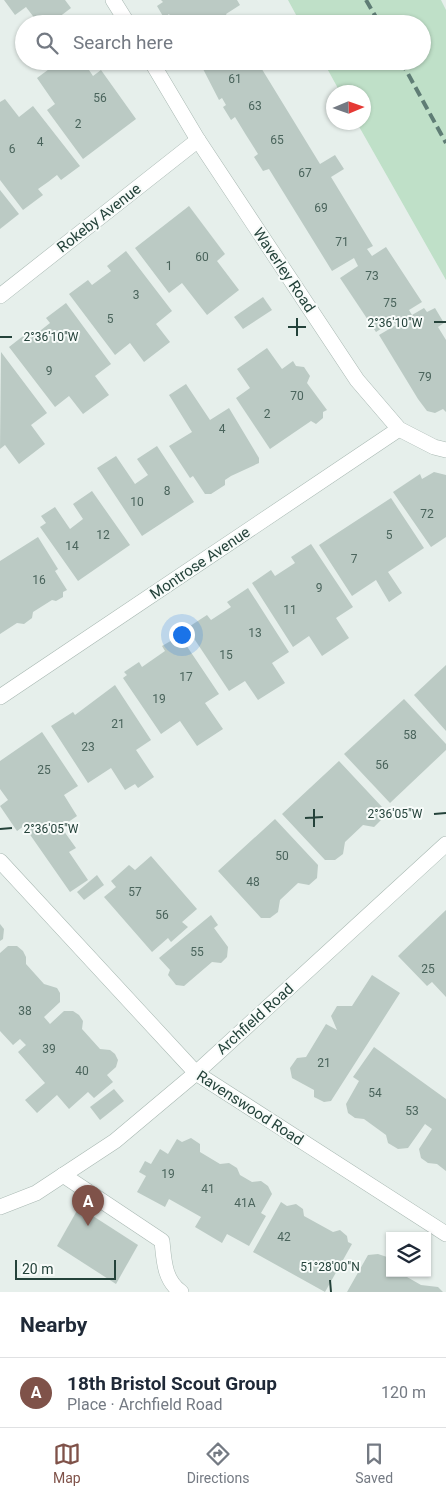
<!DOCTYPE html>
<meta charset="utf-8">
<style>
body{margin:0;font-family:Roboto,sans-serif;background:#f2f2f3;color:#1f2937}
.controls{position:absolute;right:15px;bottom:15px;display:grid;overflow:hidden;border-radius:0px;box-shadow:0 1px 4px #0004}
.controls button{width:45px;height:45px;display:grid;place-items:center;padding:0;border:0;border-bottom:1px solid #e0e1e3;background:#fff;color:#1f2937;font:25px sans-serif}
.compass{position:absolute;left:326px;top:85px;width:45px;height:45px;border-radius:50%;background:#fff;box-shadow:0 1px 4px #0004;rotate:88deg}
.scale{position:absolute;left:15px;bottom:12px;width:101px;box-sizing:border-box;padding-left:5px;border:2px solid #24423a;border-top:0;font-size:14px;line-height:18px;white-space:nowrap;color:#24423a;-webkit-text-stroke:4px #f7fbf9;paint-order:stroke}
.you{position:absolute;left:181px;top:634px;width:18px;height:18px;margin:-12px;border:4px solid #fff;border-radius:50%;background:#1a73e8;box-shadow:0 0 0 8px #1a73e833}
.badge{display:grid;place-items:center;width:32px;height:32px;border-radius:50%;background:#7f5249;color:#fff;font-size:16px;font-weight:700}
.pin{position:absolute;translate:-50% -41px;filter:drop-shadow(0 1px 2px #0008)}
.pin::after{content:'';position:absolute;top:26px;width:18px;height:15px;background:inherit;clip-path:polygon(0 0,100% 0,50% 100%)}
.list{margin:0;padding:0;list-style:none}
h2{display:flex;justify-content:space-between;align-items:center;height:65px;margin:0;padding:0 20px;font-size:21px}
h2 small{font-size:16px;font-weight:400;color:#747a83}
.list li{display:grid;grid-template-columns:32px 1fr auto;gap:15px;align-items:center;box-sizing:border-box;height:70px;padding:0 20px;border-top:1px solid #e0e1e3}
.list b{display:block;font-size:19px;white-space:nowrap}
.list p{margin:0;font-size:16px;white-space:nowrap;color:#747a83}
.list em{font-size:16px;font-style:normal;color:#747a83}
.icon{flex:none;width:28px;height:28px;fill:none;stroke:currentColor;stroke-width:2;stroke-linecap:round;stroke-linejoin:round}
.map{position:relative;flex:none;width:446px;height:1292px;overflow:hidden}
.search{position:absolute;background:#fff;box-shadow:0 1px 4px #0004;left:15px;right:15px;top:15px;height:55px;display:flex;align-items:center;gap:12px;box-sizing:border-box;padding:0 18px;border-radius:28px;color:#747a83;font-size:19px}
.sheet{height:135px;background:#fff}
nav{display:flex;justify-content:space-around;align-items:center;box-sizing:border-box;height:70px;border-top:1px solid #e0e1e3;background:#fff;font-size:14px;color:#747a83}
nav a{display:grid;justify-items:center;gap:2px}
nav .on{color:#7f5249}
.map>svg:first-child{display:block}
</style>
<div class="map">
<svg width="446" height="1292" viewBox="0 0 446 1292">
<rect width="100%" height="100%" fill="#e6efeb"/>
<polygon fill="#bfe0c8" points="288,0 441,0 446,10 446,280 357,123 364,122 364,92 340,92 323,61 422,61 422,24 301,24"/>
<g fill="#bbcac4">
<polygon points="4,0 65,0 71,8 50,24 39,24 26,7 15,15"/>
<polygon points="161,0 237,0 240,5 226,14 231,24 175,24 169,14 164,18 157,6 163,2"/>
<polygon points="60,61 83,61 93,76 101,70 136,119 83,159 47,110 55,104 37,78"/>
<polygon points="194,61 268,61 260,66 320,164 335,155 344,169 331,177 373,246 367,249 372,256 386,247 422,302 409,310 412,315 424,308 427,312 435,308 444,323 438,327 446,340 446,412 443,409 435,413 427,411 418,399 379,335 396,325 393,321 376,332 340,278 358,266 354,258 332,271 269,169 263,171 254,157 258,154 246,135 235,117 231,120 223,107 226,105 222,98 219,100 202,67 199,69"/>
<polygon points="5,99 19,117 33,106 80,166 61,180 57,175 48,182 38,189 43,195 23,210 0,180 0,102"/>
<polygon points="0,190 19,214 0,229"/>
<polygon points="189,206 225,254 217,261 239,290 207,315 182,283 169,293 135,248"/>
<polygon points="126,251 172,311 156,324 170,342 144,362 130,343 115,355 69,294 88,280 92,285 111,271 107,266"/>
<polygon points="263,297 272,310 243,329 234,317"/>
<polygon points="66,303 111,364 95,376 109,395 83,414 69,396 55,407 9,347 27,333 31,338 50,323 46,318"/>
<polygon points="267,348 282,369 293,361 296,366 304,367 310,376 307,383 327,410 323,412 323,418 316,424 311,421 270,449 236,398 250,388 237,369"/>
<polygon points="1,352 47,413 31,425 45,444 19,464 5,445 0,449"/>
<polygon points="186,384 210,420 229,408 259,458 259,463 231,476 225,480 225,485 211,494 205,494 193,476 190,478 169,446 192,432 169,395"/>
<polygon points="157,446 194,502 142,536 97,468 116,456 135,484 148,475 137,459"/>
<polygon points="434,472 446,475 446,537 431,547 393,492 420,474 422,479"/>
<polygon points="92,491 130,545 78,581 40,527 46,523 41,516 55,507 70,529 83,519 73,504"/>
<polygon points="391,498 424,548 388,572 402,593 389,602 376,580 352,596 319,545"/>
<polygon points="38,537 58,569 55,571 67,590 63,592 63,597 56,601 52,600 33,612 32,618 24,624 17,623 0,634 0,561"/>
<polygon points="311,544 353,607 336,618 349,638 322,656 309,636 293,647 252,583 271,570 275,576 295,563 291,557"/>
<polygon points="248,588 289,652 272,663 285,683 258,700 245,681 229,691 187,628 207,615 211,620 231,607 227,602"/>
<polygon points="174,639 176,643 182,639 219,694 205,703 223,729 197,746 180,721 161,734 123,678 127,675 124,672 139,662 142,667 165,651 162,646"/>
<polygon points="446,665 446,731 414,695"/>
<polygon points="115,685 151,740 136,750 154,777 138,788 135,784 125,790 111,768 88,783 51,726 73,712 75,715"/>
<polygon points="404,699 446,744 446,750 390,803 344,754"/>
<polygon points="42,732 78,786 64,795 77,816 61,827 76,848 69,852 88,880 70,892 24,826 17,831 0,806 8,800 0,789 0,761"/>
<polygon points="339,761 382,807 381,820 374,827 363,825 345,842 343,854 335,860 325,860 282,814"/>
<polygon points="275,819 318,865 317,878 309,885 298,883 280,900 278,912 270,918 261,918 218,871"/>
<polygon points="151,856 197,909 182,922 188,927 171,942 168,938 152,952 104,897 116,887 111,881 129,865 135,870"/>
<polygon points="97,875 104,885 84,900 77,892"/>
<polygon points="446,910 446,997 432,982 427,986 398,956"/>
<polygon points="211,915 218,925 214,928 228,947 227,957 221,963 212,962 184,986 176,985 168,975 170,970 159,958"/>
<polygon points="0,924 4,929 3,939 0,941"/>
<polygon points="8,946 17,946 23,951 26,957 26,964 44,984 57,988 60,993 60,1002 44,1017 50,1024 64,1011 73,1011 79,1015 83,1021 82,1029 100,1049 110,1050 115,1054 118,1060 116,1067 107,1075 113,1082 94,1098 88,1092 69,1109 57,1095 37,1113 25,1100 45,1083 18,1052 26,1045 20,1039 13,1045 0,1031 0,953"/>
<polygon points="372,975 400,993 331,1101 324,1102 314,1097 314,1090 292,1078 290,1068 297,1058 306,1057 326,1024 337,1030 331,1016 337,1006 352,1006"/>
<polygon points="374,1047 446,1099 446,1171 437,1164 428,1163 421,1158 419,1149 432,1129 425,1124 408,1148 398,1149 388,1143 386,1135 364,1119 355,1118 348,1113 346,1104 359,1081 353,1077"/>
<polygon points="114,1089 124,1101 100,1120 90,1107"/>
<polygon points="191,1138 200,1144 200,1152 220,1164 229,1163 237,1168 240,1175 252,1182 261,1181 268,1186 272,1194 261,1213 266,1216 249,1246 227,1234 222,1243 195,1227 201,1217 169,1199 165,1207 137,1192 146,1176 139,1172 145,1161 151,1164 160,1149 168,1154 177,1139 182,1142"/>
<polygon points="281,1202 287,1206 296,1204 303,1209 304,1216 333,1232 340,1230 347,1236 348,1242 352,1244 325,1292 253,1252"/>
<polygon points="79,1207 138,1245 116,1284 57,1246"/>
<polygon points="378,1254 390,1258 390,1273 400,1273 421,1285 438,1287 443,1292 347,1292 368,1255"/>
</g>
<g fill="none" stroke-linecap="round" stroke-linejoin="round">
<defs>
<path id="service" d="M63 1175 162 1241C164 1260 164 1280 181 1292"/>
<g id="minor">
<polyline points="113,0 128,24"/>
<polyline points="151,61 198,140 357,380 399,429 434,447 446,450"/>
<polyline points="0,296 198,140"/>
<polyline points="0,697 399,429"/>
<polyline points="0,861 196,1073 446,1234"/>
<polyline points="0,1207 36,1193 115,1141 196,1073 446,844"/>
</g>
</defs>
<use href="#service" stroke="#a8b8b2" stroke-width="16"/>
<use href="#minor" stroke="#a8b8b2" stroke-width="16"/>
<use href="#service" stroke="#fff" stroke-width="15"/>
<use href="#minor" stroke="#fff" stroke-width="15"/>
<g stroke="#5f7d75" stroke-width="4" stroke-dasharray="10 5" stroke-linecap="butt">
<polyline points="366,0 380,24"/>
<polyline points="401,61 446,143"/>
</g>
</g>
<path fill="none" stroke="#24423a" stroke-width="2" d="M297 318V336M434 322H446M288 327H306M0 337H12M314 809V827M434 814 446 813M305 818 323 817M0 829 12 828M330 1280 331 1292"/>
<g text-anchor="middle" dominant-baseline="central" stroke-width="4" stroke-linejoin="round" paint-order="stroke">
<g font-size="12" fill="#4a645c">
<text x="235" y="79">61</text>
<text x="100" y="98">56</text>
<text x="255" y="106">63</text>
<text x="78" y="124">2</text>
<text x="277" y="140">65</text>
<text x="40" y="142">4</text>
<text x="12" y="149">6</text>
<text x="305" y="173">67</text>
<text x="321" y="208">69</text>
<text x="342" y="242">71</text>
<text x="202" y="257">60</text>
<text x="169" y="266">1</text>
<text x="372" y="276">73</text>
<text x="136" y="295">3</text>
<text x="390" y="303">75</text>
<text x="110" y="319">5</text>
<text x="49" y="371">9</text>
<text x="425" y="377">79</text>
<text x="297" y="396">70</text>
<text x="267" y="414">2</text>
<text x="222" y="429">4</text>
<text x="167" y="491">8</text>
<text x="137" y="502">10</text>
<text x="427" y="514">72</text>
<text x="103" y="535">12</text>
<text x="389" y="535">5</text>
<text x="72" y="546">14</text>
<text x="354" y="559">7</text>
<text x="39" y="580">16</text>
<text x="319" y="588">9</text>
<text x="290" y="610">11</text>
<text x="255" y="633">13</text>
<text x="226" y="655">15</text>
<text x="186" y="677">17</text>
<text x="159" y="699">19</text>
<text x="118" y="724">21</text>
<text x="410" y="735">58</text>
<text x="88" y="747">23</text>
<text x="382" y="765">56</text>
<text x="44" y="770">25</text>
<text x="282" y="856">50</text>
<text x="253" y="882">48</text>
<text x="135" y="892">57</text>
<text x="162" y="915">56</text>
<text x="197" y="952">55</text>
<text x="428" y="969">25</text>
<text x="25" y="1011">38</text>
<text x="49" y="1049">39</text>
<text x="324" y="1063">21</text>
<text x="82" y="1071">40</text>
<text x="375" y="1093">54</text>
<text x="412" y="1111">53</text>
<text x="168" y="1174">19</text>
<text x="208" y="1189">41</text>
<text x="245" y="1203">41A</text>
<text x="284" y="1237">42</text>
</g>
<g font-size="15" fill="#24423a" stroke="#f7fbf9">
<text transform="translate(99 218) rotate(-38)">Rokeby Avenue</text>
<text transform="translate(284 270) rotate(56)">Waverley Road</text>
<text transform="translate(200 563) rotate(-34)">Montrose Avenue</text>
<text transform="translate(255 1019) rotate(-42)">Archfield Road</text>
<text transform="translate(250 1108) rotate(33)">Ravenswood Road</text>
</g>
</g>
<g font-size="12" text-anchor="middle" fill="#24423a" stroke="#f7fbf9" stroke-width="4" stroke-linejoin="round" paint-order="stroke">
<text x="395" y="327">2°36'10"W</text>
<text x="51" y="341">2°36'10"W</text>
<text x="395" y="818">2°36'05"W</text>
<text x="51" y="833">2°36'05"W</text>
<text x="330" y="1271">51°28'00"N</text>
</g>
</svg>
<div class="controls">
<button><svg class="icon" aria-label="layers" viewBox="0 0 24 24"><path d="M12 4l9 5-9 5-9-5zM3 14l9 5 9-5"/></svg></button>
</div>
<svg class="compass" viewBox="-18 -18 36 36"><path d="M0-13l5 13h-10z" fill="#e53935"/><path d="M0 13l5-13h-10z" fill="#747a83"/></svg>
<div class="scale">20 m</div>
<div class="you"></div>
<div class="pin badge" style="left:88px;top:1226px">A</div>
<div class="search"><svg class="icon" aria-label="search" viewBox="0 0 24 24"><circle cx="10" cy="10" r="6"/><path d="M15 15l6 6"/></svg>Search here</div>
</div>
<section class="sheet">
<h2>Nearby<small></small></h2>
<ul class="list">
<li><span class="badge">A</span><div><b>18th Bristol Scout Group</b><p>Place · Archfield Road</p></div><em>120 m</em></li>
</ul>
</section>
<nav>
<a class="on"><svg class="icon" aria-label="map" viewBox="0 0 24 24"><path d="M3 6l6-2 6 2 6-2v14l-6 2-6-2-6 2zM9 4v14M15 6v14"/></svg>Map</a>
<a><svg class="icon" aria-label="directions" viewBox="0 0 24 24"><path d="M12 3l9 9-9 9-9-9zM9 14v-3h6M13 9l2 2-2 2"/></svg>Directions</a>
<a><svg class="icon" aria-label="saved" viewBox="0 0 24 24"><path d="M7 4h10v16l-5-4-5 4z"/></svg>Saved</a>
</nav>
